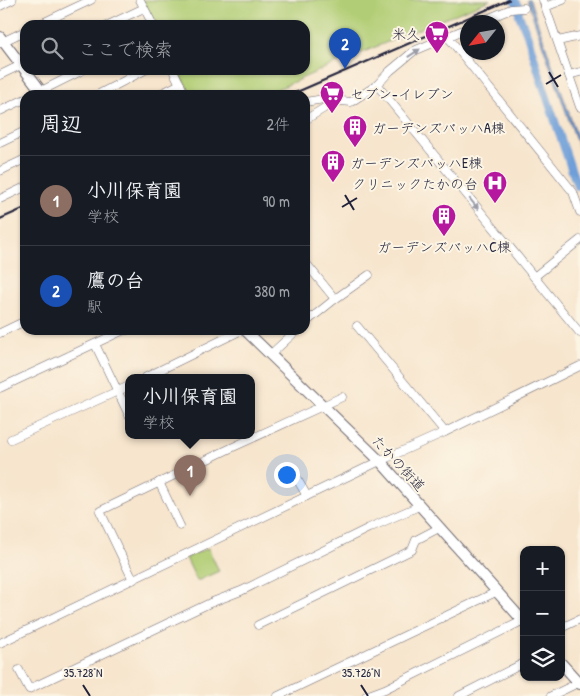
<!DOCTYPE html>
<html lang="ja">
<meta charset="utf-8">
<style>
body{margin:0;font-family:"Patrick Hand","Klee One",sans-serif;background:#20242c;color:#f1f3f6}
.controls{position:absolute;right:15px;bottom:15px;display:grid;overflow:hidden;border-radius:10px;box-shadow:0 1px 4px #0004}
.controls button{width:45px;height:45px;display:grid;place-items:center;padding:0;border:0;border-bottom:1px solid #363941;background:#171b24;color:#f1f3f6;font:25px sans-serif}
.compass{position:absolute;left:460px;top:15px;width:45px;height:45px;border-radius:50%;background:#171b24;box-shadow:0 1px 4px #0004;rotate:239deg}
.you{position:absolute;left:286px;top:474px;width:18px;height:18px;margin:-12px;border:4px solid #fff;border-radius:50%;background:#1a73e8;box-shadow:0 0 0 8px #1a73e833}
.badge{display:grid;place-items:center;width:32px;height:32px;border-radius:50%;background:#1a73e8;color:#fff;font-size:16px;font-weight:700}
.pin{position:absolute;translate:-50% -41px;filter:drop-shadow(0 1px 2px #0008)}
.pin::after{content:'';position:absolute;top:26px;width:18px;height:15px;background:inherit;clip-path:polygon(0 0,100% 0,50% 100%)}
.popup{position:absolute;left:125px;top:374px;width:130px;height:65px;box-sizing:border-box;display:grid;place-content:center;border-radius:10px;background:#171b24;filter:drop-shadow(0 1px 4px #0005);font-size:16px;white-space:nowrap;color:#9ea1a6}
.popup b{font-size:19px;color:#f1f3f6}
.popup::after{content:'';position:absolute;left:50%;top:100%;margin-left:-10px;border:10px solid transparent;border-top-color:#171b24}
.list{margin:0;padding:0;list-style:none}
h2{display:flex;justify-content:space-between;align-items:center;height:65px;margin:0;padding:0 20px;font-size:21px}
h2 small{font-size:16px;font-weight:400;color:#9ea1a6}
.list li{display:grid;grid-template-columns:32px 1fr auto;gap:15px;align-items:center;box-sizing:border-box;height:90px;padding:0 20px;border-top:1px solid #363941}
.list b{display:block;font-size:19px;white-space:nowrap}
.list p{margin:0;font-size:16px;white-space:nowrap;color:#9ea1a6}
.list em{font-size:16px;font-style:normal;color:#9ea1a6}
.icon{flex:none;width:28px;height:28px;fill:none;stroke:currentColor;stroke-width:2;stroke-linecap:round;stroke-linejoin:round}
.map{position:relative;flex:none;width:580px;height:696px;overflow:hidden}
.search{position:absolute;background:#171b24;box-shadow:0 1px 4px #0004;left:20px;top:20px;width:290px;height:55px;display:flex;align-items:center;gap:12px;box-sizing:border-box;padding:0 18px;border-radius:15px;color:#9ea1a6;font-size:19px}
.panel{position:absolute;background:#171b24;box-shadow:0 1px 4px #0004;left:20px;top:90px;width:290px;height:245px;border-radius:15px}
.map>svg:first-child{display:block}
</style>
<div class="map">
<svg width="580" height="696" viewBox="0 0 580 696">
<defs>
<pattern id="water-rules" width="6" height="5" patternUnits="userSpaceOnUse" patternTransform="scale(1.25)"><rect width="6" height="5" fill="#6e9fd8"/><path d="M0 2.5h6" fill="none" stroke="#5a81b0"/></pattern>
</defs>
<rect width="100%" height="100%" fill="#fcf5e5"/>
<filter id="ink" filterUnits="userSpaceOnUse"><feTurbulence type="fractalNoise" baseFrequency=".02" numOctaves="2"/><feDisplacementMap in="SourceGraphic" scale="10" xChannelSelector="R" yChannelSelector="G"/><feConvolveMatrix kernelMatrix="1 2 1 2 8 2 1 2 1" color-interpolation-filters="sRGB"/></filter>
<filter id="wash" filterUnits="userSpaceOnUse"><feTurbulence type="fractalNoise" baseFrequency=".0096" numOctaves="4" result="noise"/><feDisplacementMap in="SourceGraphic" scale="20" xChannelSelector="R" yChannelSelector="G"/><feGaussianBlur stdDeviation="1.12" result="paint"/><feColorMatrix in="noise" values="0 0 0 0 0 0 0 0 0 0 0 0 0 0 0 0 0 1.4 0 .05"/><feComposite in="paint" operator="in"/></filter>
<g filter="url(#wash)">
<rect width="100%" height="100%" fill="#f7e5cd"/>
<g fill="#b1cd74" stroke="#6a7858">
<polygon points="143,0 490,0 339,62 264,95 191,95 178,70 305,70 305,25 156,25"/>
<polygon points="208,548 219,571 197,581 186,558"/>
</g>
<polygon fill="url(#water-rules)" stroke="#48608a" points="527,0 530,0 534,12 580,145 580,152"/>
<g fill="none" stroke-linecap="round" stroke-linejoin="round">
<polyline stroke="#6e9fd8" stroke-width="8" points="514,0 519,7 519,15 527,34 542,83 577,186"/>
</g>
</g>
<g filter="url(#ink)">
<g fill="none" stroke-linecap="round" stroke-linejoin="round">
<defs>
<g id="minor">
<polyline points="140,0 153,25"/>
<polyline points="543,0 580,107"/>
<polyline points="0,6 12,0"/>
<polyline points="545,7 563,0"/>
<polyline points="480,22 511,9 524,8"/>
<polyline points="38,25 91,0"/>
<polyline points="108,25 144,8"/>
<polyline points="448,37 573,192 580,212"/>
<polyline points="558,41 580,36"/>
<polyline points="0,43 25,31"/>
<polyline points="173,70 185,95"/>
<polyline points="0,75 25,63"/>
<polyline points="569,75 580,72"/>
<polyline points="377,85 580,333"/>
<polyline points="33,95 83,70"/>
<polyline points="97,95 145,70"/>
<polyline points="158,95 180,84"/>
<polyline points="305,102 324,99 351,102 377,85 390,71 414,51 468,28"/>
<polyline points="0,111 25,99"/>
<polyline points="305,120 326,107 331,100"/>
<polyline points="0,143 25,131"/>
<polyline points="0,171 25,159"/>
<polyline points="0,199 25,187"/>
<polyline points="305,262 335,299"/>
<polyline points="534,277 580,240"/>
<polyline points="305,323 335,299 369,275"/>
<polyline points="357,326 445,432"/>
<polyline points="0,333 25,321"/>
<polyline points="95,344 129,415"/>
<polyline points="270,355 297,330"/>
<polyline points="146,377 242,330"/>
<polyline points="0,388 122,331 127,330"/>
<polyline points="11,439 129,386"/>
<polyline points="293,472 307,496"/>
<polyline points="159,482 180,526"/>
<polyline points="133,580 100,511 231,448 342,397"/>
<polyline points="258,625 412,550 416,540 439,528"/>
<polyline points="561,628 580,619"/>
<polyline points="0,643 380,461 445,432 580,366"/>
<polyline points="19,670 29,689 210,603 241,591 369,528 419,506"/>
<polyline points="278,696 496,592"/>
<polyline points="366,696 385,689 522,621"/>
<polyline points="459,696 524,663"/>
<polyline points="551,696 580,682"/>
</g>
<g id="tertiary">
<polyline points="0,37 44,95"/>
<polyline points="245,330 380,461 524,622"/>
<polyline points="561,663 580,684"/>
</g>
</defs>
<use href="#minor" stroke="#6d666e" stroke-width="9"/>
<use href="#tertiary" stroke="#6d666e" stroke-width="12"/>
<use href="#minor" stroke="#fff" stroke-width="8"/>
<use href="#tertiary" stroke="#fff" stroke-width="10"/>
<g stroke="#22223b" stroke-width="2">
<polyline points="290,95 509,0"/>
<polyline points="0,219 25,208"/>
</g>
</g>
<defs><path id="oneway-solid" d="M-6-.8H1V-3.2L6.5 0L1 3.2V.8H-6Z" transform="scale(1.25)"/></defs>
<g fill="#9c9ca7">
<use href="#oneway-solid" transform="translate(414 53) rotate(-33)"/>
<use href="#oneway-solid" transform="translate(474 204) rotate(51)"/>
</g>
</g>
<path fill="none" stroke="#22223b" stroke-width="2" d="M549 72 558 87M546 84 561 75M345 195 354 210M342 207 357 198M83 685 90 696M361 685 368 696"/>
<defs>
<symbol id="supermarket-pin" viewBox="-11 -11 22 30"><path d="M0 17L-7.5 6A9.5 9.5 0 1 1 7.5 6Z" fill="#b5179e" stroke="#fcf5e5"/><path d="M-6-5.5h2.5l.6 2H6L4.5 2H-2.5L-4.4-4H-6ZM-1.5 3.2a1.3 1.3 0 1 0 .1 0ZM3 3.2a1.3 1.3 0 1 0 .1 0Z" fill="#fff"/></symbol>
<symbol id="building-pin" viewBox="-11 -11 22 30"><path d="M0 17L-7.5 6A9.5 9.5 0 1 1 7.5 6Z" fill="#b5179e" stroke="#fcf5e5"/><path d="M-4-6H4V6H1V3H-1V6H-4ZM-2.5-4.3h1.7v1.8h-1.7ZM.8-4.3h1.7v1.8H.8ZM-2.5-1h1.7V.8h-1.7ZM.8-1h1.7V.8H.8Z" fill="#fff"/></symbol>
<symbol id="hospital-pin" viewBox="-11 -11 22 30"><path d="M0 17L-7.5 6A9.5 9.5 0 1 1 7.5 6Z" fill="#b5179e" stroke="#fcf5e5"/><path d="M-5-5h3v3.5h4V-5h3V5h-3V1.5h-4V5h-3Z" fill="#fff"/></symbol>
</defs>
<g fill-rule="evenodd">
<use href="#supermarket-pin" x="423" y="19" width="28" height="38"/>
<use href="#supermarket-pin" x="318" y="79" width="28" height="38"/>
<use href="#building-pin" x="341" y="113" width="28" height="38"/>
<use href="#building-pin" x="319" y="148" width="28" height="38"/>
<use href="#hospital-pin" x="481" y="169" width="28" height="38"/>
<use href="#building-pin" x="430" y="202" width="28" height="38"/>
</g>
<g text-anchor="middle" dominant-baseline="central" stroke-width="4" stroke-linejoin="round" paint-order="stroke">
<g font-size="14" fill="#22223b" stroke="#fcf5e5" text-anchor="start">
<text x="420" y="33" text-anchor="end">米久</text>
<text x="350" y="93">セブン-イレブン</text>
<text x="372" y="127">ガーデンズバッハA棟</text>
<text x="350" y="162">ガーデンズバッハE棟</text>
<text x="478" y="183" text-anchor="end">クリニックたかの台</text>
<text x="444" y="246" text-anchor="middle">ガーデンズバッハC棟</text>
</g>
<g font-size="14" fill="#22223b" stroke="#fcf5e5">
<text transform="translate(399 463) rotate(47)">たかの街道</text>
</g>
</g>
<g font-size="12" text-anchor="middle" fill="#22223b" stroke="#fcf5e5" stroke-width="4" stroke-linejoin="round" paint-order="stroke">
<text x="83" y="677">35.728°N</text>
<text x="361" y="677">35.726°N</text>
</g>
</svg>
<div class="controls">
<button>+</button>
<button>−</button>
<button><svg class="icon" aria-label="layers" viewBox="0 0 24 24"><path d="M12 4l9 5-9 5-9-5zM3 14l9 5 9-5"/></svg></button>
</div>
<svg class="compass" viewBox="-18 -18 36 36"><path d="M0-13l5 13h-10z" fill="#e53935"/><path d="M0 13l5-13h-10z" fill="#9ea1a6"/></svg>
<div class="you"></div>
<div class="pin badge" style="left:190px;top:496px;background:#8d6e63">1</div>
<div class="popup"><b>小川保育園</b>学校</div>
<div class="pin badge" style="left:345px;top:69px;background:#1a4fb4">2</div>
<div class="search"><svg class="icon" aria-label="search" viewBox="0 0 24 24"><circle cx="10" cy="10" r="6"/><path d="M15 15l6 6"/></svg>ここで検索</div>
<section class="panel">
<h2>周辺<small>2件</small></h2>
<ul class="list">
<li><span class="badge" style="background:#8d6e63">1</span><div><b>小川保育園</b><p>学校</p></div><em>90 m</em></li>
<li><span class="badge" style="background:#1a4fb4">2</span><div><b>鷹の台</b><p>駅</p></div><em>380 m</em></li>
</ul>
</section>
</div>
